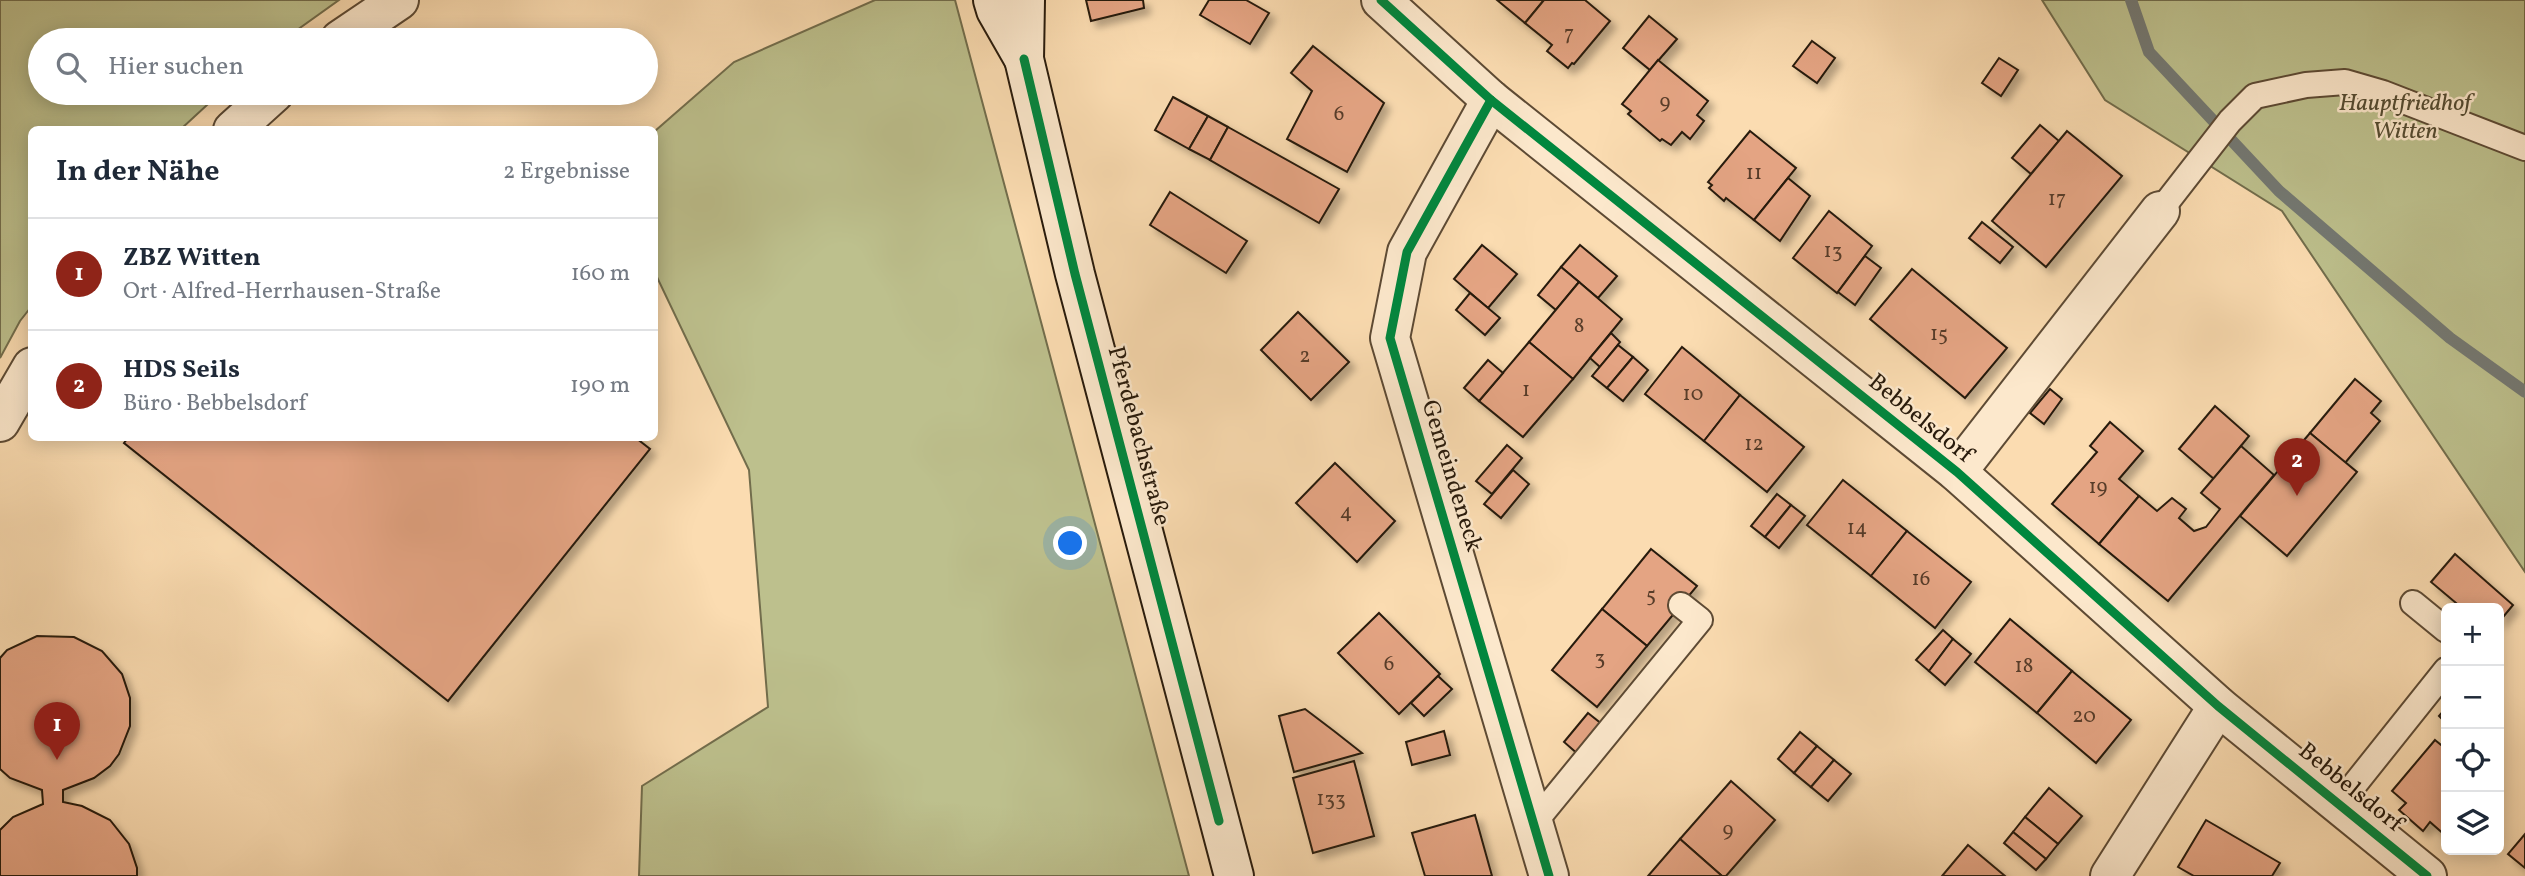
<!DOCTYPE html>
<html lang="de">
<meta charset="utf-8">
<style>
body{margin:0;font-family:Vollkorn,serif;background:#f2f2f3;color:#1f2937}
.controls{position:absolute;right:21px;bottom:21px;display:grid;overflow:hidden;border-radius:10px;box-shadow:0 4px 18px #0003}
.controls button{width:63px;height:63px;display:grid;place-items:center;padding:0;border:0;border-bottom:2px solid #e0e1e3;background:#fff;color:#1f2937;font:35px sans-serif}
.you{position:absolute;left:1071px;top:544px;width:24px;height:24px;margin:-18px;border:5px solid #fff;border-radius:50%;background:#1a73e8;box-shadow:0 0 0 10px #1a73e833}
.badge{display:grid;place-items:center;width:46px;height:46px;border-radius:50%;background:#8f2418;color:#fff;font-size:23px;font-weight:700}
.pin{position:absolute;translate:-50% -58px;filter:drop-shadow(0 2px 4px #0008)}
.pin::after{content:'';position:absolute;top:37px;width:24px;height:21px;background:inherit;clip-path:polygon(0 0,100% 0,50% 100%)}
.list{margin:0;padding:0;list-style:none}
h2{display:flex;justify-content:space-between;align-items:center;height:91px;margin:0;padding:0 28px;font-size:30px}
h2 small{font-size:23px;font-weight:400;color:#747a83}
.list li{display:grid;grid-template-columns:46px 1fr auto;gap:21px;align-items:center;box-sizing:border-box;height:112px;padding:0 28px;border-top:2px solid #e0e1e3}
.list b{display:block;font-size:26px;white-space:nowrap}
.list p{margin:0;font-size:23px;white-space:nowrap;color:#747a83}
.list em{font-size:23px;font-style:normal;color:#747a83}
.icon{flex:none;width:38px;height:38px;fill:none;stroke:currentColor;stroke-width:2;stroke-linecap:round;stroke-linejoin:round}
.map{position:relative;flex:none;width:2525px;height:876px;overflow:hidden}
.search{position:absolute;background:#fff;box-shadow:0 4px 18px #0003;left:28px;top:28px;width:630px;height:77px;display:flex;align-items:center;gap:18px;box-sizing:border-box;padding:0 24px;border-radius:38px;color:#747a83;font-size:26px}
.panel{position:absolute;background:#fff;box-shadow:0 4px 18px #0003;left:28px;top:126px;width:630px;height:315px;border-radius:10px}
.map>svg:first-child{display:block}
</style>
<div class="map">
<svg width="2525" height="876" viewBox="0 0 2525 876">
<defs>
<filter id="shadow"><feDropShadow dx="6" dy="6" stdDeviation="3.5" flood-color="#0004"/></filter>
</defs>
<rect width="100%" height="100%" fill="#fbdcb1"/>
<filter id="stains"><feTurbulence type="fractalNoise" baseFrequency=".00286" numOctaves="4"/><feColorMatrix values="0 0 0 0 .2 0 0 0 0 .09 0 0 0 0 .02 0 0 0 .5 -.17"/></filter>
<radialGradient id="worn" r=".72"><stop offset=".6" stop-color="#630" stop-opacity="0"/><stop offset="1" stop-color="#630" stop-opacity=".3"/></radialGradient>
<g fill="#bdc08d" stroke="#726d4c" stroke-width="2">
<polygon points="0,0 339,0 283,40 40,40 40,93 220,93 181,129 32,130 31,307 20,321 0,358"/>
<polygon points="875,0 955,0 1189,876 639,876 642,786 768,707 749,470 655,273 655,131 734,62"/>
<polygon points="2042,0 2525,0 2525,572 2282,211 2105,100"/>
</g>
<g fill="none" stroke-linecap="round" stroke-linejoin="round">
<polyline stroke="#747973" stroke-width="12" points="2131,0 2149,52 2279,191 2450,338 2525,392"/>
</g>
<g fill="#e4a483" stroke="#281a0b" stroke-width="2" filter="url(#shadow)">
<polygon points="1086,0 1143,0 1144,8 1091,21"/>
<polygon points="1209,0 1246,0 1269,13 1250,44 1200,15"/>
<polygon points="1497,0 1544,0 1525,23"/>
<polygon points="1544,0 1585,0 1610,21 1574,64 1572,63 1568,68 1547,51 1552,45 1525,23"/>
<polygon points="1649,16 1677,39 1650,70 1623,48"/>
<polygon points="1812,41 1835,58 1817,83 1793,66"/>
<polygon points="1313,46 1384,103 1347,172 1287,139 1312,91 1291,73"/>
<polygon points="1999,58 2018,70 2001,96 1982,83"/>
<polygon points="1658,60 1708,101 1697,115 1704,121 1690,139 1682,132 1671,145 1662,139 1660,141 1628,114 1631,111 1622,104"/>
<polygon points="1173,97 1208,116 1189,149 1155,130"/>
<polygon points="1208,116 1228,127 1210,160 1189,149"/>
<polygon points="2040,125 2059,141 2031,174 2012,158"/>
<polygon points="1228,127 1339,189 1319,223 1210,160"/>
<polygon points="1750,131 1796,168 1754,220 1726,198 1724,201 1709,188 1712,185 1708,182"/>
<polygon points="2067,131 2122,176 2046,267 1992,221"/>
<polygon points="1788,178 1810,196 1780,241 1754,220"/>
<polygon points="1170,192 1247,241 1226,273 1150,225"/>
<polygon points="1829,211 1872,246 1837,293 1793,258"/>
<polygon points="1982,222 2013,247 2000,263 1969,238"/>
<polygon points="1482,245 1517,274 1488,308 1454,279"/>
<polygon points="1580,245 1617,276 1598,298 1561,267"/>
<polygon points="1865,256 1881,268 1855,305 1838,292"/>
<polygon points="1561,267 1579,282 1556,310 1538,295"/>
<polygon points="1912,269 2007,348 1965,398 1870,319"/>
<polygon points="1579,282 1622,319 1573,379 1529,342"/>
<polygon points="1470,293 1500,318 1485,335 1456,310"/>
<polygon points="1298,312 1349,362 1311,400 1261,350"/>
<polygon points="1611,333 1620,342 1600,367 1590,358"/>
<polygon points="1529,342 1573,379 1523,437 1479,401"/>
<polygon points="1618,345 1633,357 1607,388 1592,376"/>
<polygon points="1682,347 1740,395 1704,441 1645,394"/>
<polygon points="1633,357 1648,370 1623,401 1607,388"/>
<polygon points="1488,360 1503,373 1479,401 1464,388"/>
<polygon points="2355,379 2381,401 2371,413 2380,421 2345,463 2310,433"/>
<polygon points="2050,389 2062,399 2044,424 2030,413"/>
<polygon points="1740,395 1804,447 1767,492 1704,441"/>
<polygon points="2215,406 2249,436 2214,479 2179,449"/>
<polygon points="2110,422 2143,451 2119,479 2139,496 2099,544 2052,504 2097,452 2090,446"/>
<polygon points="2310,433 2357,472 2287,556 2240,516"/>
<polygon points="128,438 636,438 650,449 448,701 124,443"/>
<polygon points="1507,445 1522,458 1492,494 1476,481"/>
<polygon points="2241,446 2274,475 2168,601 2099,544 2139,496 2157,511 2172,498 2186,509 2179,518 2194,531 2206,527 2220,509 2201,493"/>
<polygon points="1335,463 1395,521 1357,562 1296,503"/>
<polygon points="1513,470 1529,484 1501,518 1484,504"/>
<polygon points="1843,480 1907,531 1871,576 1807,525"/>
<polygon points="1777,494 1791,505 1765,537 1751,526"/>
<polygon points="1791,505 1805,516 1779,548 1765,537"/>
<polygon points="1907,531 1971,582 1935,628 1871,576"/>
<polygon points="1651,549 1697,586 1647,646 1602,609"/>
<polygon points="2455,554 2513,605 2499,622 2499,608 2462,608 2431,582"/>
<polygon points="1602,609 1647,646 1597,707 1552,670"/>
<polygon points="1379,613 1440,674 1399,714 1338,653"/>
<polygon points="2010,619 2072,671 2037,713 1975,662"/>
<polygon points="1943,630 1953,639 1929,671 1916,660"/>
<polygon points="37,636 74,637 102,651 122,674 130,698 130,726 119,754 110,766 94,778 63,790 63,802 82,806 110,820 129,844 137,868 137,876 0,876 0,830 13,817 43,804 42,790 10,778 0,769 0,658 7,650"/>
<polygon points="1953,639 1971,654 1945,685 1929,671"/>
<polygon points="2072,671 2131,720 2096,763 2037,713"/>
<polygon points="1438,676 1452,689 1424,716 1411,703"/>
<polygon points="2446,708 2446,723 2439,716"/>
<polygon points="1305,709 1334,731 1362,753 1294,772 1279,716"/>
<polygon points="1588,713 1603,725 1579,755 1564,742"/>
<polygon points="1444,731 1450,755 1412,765 1406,742"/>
<polygon points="1800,732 1817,746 1794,773 1778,759"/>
<polygon points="2435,740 2446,749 2446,836 2430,822 2423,831 2399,810 2406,803 2392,791"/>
<polygon points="1817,746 1834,760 1811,787 1794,773"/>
<polygon points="1834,760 1851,774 1828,801 1811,787"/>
<polygon points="1354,761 1374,836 1313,853 1293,778"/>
<polygon points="1731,781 1775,820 1726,876 1722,876 1680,839"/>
<polygon points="2049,788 2082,816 2058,844 2025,817"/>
<polygon points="1475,815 1492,876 1425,876 1412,833"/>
<polygon points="2025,817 2058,844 2046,859 2013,832"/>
<polygon points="2206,820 2280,863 2272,876 2194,876 2178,867"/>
<polygon points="2013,832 2046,859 2036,870 2004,843"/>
<polygon points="2525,834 2525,868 2508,854"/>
<polygon points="1680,839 1722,876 1648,876"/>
<polygon points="1968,845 2005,876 1942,876"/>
</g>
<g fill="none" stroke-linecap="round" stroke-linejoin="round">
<defs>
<g id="service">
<polyline points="2160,211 2230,121 2255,96 2306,85 2345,82 2383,93 2525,148"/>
<polyline points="2413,603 2446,630"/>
<polyline points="2339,804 2446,670"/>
<polyline points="1534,823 1700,620 1681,605"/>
</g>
<g id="minor">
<polyline points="1381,0 1491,100 1957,472 2218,706 2427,876"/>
<polyline points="340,40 399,0"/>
<polyline points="1491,100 1407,252 1390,338 1549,876"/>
<polyline points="233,130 274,93"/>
<polyline points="0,422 32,367"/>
<polyline points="1957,472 2160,211"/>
<polyline points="2110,876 2218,706"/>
</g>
<g id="secondary">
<polyline points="993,0 996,10 1024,59"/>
<polyline points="1025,0 1024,59 1075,274 1234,876"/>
</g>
</defs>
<use href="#service" stroke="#5d4a34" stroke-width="28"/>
<use href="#minor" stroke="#5d4a34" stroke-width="42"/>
<use href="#secondary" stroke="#281a0b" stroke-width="42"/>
<use href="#service" stroke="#fce8cc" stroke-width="24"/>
<use href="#minor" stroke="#fce8cc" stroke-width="38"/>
<use href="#secondary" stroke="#fce8cc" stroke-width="38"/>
<defs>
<g id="cycleway">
<polyline points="1381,0 1491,100 1957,472 2218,706 2427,876"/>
<polyline points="1024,59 1075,274 1219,821"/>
<polyline points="1491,100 1407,252 1390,338 1549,876"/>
</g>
</defs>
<use href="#cycleway" stroke="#fce8cc" stroke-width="13"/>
<use href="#cycleway" stroke="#00873e" stroke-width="9"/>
</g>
<g text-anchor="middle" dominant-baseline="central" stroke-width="5" stroke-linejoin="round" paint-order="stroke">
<g font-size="21" fill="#573c29">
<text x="1569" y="34">7</text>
<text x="1665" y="102">9</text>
<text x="1339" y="114">6</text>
<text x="1754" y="173">11</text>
<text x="2057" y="199">17</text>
<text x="1833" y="251">13</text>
<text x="1579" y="326">8</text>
<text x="1939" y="334">15</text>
<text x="1305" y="356">2</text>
<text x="1526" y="390">1</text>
<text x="1693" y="394">10</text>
<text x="1754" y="444">12</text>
<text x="2098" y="487">19</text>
<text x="1346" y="512">4</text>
<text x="1857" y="528">14</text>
<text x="1921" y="579">16</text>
<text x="1651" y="595">5</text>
<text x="1600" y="658">3</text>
<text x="1389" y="664">6</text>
<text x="2024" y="666">18</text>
<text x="2084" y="716">20</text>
<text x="1331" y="799">133</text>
<text x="1728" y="830">9</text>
</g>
<g font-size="24" font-style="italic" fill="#554c32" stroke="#fce8cc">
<text x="2405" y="104">Hauptfriedhof<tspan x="2405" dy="28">Witten</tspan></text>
</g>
<g font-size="24" fill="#281a0b" stroke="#fce8cc">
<text transform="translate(1920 419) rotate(39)">Bebbelsdorf</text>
<text transform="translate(1138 436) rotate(75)">Pferdebachstraße</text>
<text transform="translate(1451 476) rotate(73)">Gemeindeneck</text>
<text transform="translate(2350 788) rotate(39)">Bebbelsdorf</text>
</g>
</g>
<rect width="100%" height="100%" filter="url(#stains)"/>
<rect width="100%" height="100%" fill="url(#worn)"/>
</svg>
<div class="controls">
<button>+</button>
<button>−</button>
<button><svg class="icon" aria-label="locate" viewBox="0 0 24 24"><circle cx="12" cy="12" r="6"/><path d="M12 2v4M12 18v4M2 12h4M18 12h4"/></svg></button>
<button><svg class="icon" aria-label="layers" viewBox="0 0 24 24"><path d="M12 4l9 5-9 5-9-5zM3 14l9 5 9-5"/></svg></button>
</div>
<div class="you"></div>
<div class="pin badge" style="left:57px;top:760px">1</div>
<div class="pin badge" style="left:2297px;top:496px">2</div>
<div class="search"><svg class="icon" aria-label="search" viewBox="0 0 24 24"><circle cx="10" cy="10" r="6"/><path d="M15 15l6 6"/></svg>Hier suchen</div>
<section class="panel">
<h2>In der Nähe<small>2 Ergebnisse</small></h2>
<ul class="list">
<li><span class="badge">1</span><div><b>ZBZ Witten</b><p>Ort · Alfred-Herrhausen-Straße</p></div><em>160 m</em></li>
<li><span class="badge">2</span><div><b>HDS Seils</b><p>Büro · Bebbelsdorf</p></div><em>190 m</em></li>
</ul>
</section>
</div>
